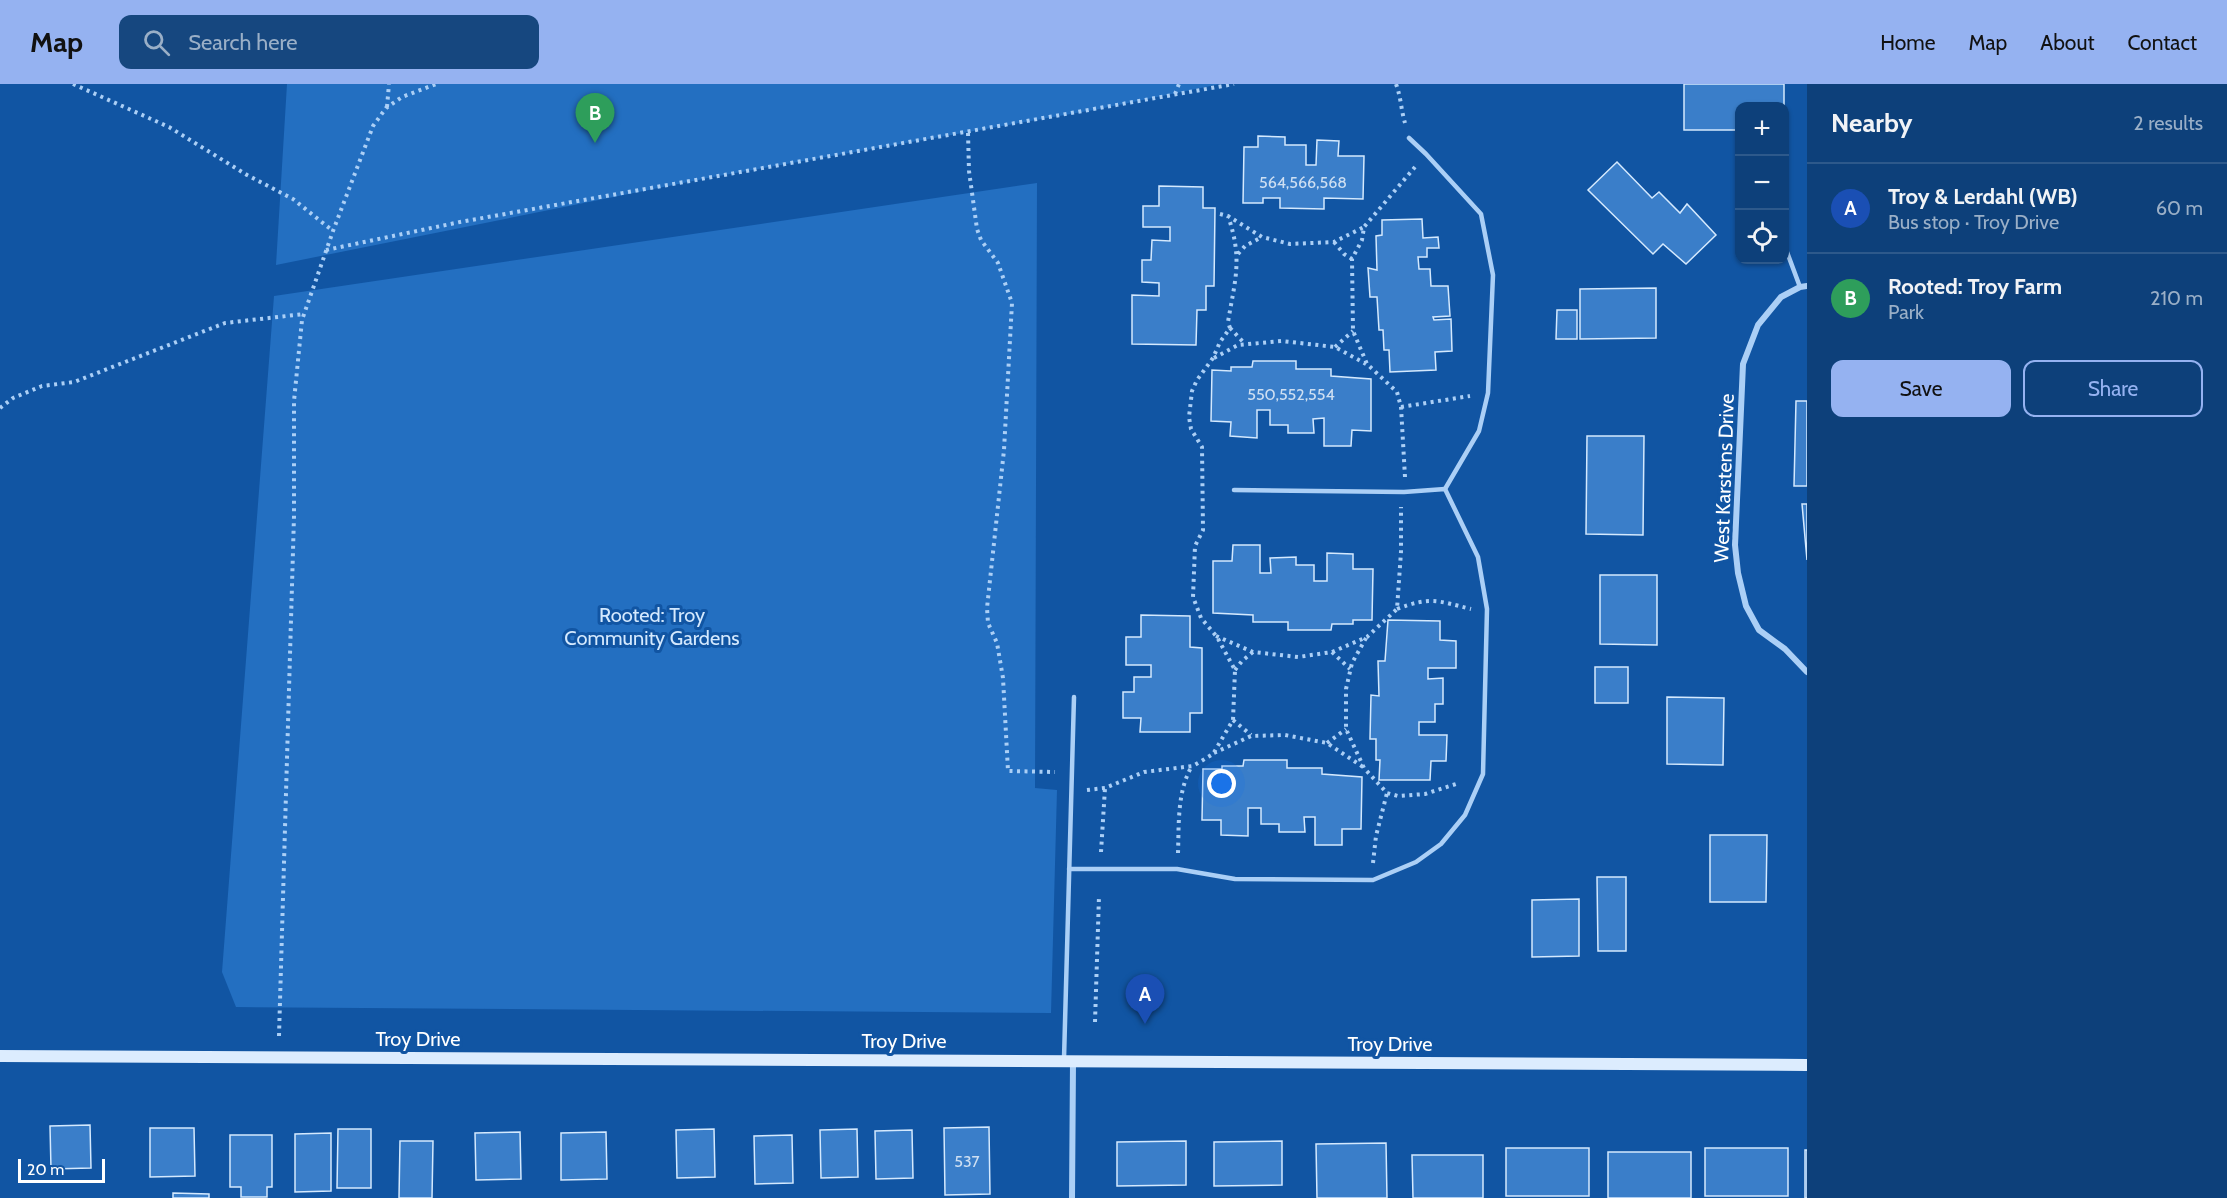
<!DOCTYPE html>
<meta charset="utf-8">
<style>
body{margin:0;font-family:Cabin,sans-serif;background:#16477f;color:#f1f3f6}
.controls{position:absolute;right:18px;top:18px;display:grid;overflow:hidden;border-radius:12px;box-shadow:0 2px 4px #0004}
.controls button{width:54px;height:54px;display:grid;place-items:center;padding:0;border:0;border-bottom:2px solid #2d598b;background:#0d407a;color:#f1f3f6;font:30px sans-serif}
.scale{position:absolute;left:18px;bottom:15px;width:87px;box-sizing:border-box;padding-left:6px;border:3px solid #fff;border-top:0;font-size:16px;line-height:21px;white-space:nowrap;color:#fff;-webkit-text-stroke:4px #1155a3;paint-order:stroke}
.you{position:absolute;left:1222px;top:700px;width:21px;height:21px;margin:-15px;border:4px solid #fff;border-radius:50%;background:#1a73e8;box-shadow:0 0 0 9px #1a73e833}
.badge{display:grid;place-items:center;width:39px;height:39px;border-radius:50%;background:#95b2f1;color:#fff;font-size:20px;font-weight:700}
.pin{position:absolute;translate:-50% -50px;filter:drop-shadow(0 2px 3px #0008)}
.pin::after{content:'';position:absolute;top:32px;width:21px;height:18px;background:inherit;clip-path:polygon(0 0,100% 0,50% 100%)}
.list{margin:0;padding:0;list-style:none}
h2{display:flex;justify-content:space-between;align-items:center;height:78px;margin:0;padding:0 24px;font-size:26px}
h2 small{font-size:20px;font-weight:400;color:#9aafc7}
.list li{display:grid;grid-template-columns:39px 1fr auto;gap:18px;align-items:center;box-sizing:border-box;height:90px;padding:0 24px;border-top:2px solid #2d598b}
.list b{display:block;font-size:22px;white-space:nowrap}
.list p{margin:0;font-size:20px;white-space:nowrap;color:#9aafc7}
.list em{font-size:20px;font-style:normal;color:#9aafc7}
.actions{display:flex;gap:12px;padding:18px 24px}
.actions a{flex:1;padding:14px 0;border:2px solid #95b2f1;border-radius:12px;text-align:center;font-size:21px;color:#95b2f1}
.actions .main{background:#95b2f1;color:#111}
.icon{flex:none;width:33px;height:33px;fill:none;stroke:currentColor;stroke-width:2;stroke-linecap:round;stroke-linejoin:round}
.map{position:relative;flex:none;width:1807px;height:1114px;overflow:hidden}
header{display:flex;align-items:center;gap:36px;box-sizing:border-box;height:84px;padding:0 30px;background:#95b2f1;color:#111}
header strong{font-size:28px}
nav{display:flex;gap:33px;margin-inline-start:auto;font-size:21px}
.search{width:420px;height:54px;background:#16477f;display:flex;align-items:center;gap:15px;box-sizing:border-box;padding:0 21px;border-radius:12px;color:#9aafc7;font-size:22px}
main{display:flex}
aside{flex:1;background:#0d407a}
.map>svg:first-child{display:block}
</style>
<header>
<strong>Map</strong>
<div class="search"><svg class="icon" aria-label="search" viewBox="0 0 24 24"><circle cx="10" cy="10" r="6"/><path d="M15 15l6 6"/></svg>Search here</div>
<nav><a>Home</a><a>Map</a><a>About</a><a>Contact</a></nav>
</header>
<main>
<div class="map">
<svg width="1807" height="1114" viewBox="0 0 1807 1114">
<rect width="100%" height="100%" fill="#1155a3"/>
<g fill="#236fc1">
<polygon points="287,0 1220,0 1099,25 713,93 276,181"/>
<polygon points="1037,99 1035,704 1057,706 1051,929 236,923 222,888 274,212"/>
</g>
<g fill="#3a7ec9" stroke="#d4e9fe" stroke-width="1.5">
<polygon points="1684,0 1784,0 1784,22 1740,22 1740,46 1684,46"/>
<polygon points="1258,52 1285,53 1285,61 1306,61 1306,81 1316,81 1317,56 1339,57 1338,72 1364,72 1363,115 1324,114 1324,125 1280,124 1280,114 1263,114 1263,119 1243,119 1244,63 1258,63"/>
<polygon points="1617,78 1652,114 1659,108 1680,129 1687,120 1716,151 1686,180 1663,160 1653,170 1588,106"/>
<polygon points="1159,102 1203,103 1203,124 1215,124 1214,202 1206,202 1206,226 1197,226 1196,261 1132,260 1132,211 1159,212 1159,199 1142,198 1142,176 1151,176 1152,156 1170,157 1170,143 1143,143 1143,122 1159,122"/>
<polygon points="1422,135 1423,154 1438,153 1439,164 1427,164 1427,173 1418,173 1419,185 1430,185 1431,202 1448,202 1450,232 1433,233 1434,236 1451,235 1452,267 1435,268 1436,286 1390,288 1389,266 1384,266 1383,246 1379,246 1377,213 1370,213 1368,184 1377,186 1376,152 1382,151 1382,136"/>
<polygon points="1656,204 1656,254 1580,255 1580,205"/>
<polygon points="1557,226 1577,226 1577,255 1556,255"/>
<polygon points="1253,277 1296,277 1296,285 1331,285 1331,292 1371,295 1371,347 1352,346 1351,362 1324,362 1324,334 1313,335 1314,349 1288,349 1288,341 1270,341 1270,326 1257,326 1257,354 1230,352 1231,338 1211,337 1212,286 1231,287 1231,283 1252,283"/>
<polygon points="1796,317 1807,317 1807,402 1794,402"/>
<polygon points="1587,352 1644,352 1643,451 1586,450"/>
<polygon points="1802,420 1807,420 1807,476"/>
<polygon points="1233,461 1260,461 1260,489 1271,489 1270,474 1296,473 1296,481 1314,481 1314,497 1327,497 1327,469 1353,470 1353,485 1373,485 1372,536 1353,536 1353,540 1332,540 1331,546 1288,546 1288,538 1253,538 1253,531 1213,529 1213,477 1232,477"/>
<polygon points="1600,491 1657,491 1657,561 1600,560"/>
<polygon points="1141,531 1190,532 1190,563 1202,564 1202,629 1190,629 1190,648 1140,648 1141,634 1123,634 1123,608 1134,608 1134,593 1151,593 1151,581 1126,581 1126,553 1141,553"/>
<polygon points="1388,536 1440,537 1440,556 1456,557 1456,584 1428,584 1428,595 1443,594 1443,620 1435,620 1435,638 1419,638 1419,651 1447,651 1446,677 1431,677 1430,696 1379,696 1380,676 1376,676 1376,655 1370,655 1371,611 1379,612 1378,577 1385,577"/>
<rect x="1595" y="583" width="33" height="36"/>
<polygon points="1667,613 1724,614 1723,681 1667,680"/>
<polygon points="1244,676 1287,676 1287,684 1322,684 1322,690 1362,693 1361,745 1342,745 1342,761 1315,761 1315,733 1304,733 1305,748 1279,748 1279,740 1261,740 1261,724 1248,724 1248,752 1221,751 1221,736 1202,736 1203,685 1222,685 1222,682 1243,682"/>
<polygon points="1710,751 1767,751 1766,818 1710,818"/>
<polygon points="1597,793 1626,793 1626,867 1598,867"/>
<polygon points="1579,815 1579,872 1532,873 1532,816"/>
<polygon points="90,1041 91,1084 51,1085 50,1042"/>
<polygon points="989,1043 990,1110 945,1111 944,1044"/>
<polygon points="150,1044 194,1044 195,1092 150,1093"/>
<polygon points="338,1045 371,1045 371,1104 337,1104"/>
<polygon points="714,1045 715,1093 677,1094 676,1046"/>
<polygon points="857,1045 858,1093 821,1094 820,1046"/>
<polygon points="912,1046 913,1094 876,1095 875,1047"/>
<polygon points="520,1048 521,1095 476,1096 475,1049"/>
<polygon points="606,1048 607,1095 561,1096 561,1049"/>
<polygon points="331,1049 331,1107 295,1108 295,1050"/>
<polygon points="230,1051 272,1051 272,1103 267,1103 267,1113 241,1113 241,1103 230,1103"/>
<polygon points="792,1051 793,1099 755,1100 754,1052"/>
<polygon points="400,1057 433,1057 432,1114 399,1114"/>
<polygon points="1186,1057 1186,1101 1117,1102 1117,1058"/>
<polygon points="1282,1057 1282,1101 1214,1102 1214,1058"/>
<polygon points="1386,1059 1387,1114 1317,1114 1316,1060"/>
<rect x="1506" y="1064" width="83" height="48"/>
<rect x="1705" y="1064" width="83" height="48"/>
<rect x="1805" y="1066" width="2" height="48"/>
<rect x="1608" y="1068" width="83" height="46"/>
<polygon points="1412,1071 1483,1071 1483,1114 1413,1114"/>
<polygon points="173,1109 209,1110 209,1114 173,1114"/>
</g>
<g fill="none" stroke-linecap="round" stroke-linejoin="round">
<g stroke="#abcff6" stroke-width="4" stroke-dasharray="3 4.5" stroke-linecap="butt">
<polyline points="73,0 169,43 247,91 293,115 333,147"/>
<path d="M1396 0C1401 13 1401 26 1405 39"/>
<polyline points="1175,10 1179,0"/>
<polyline points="387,23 389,0"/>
<polyline points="968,49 969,87 977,145 981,156 998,179 1012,219 1004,366 987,524 988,539 997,559 1003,594 1008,687 1055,688"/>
<polyline points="1220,130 1228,132 1262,153 1290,160 1334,158 1364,143"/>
<polyline points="1334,158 1344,170 1352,175"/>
<polyline points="326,166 460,138 1234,0"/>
<polyline points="1238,170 1245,162 1262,153"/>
<polyline points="1230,244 1244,259"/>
<polyline points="1335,263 1353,247"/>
<polyline points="1214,274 1238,261 1282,257 1335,263 1366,280"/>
<polyline points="1401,323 1470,312"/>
<polyline points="0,324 13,314 42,302 74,298 225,239 304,230"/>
<polyline points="1405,393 1401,323 1397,308 1367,280 1353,247 1352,175 1362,156 1364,143 1415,83"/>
<path d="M1397 525C1431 512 1438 517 1471 525"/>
<polyline points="1216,552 1253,568 1298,573 1332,568 1367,553 1397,525 1401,468 1401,423"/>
<polyline points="1366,554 1352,579 1346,605 1346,645 1364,684 1387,709 1398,712 1425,710 1459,699"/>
<polyline points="1332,568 1350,585"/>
<polyline points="1235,586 1242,577 1253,568"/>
<polyline points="1233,636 1251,651"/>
<polyline points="1327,659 1346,645"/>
<polyline points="1214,669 1251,652 1285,651 1327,659 1363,683"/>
<path d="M1087 706 1105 704 1144 688 1193 682 1213 670 1233 636 1235 586 1217 553 1201 534 1193 513 1195 462 1203 446 1202 363 1191 345 1189 333 1192 307 1197 296 1213 274 1220 258 1230 244 1228 238C1235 196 1243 175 1228 132"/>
<polyline points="1101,768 1105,704"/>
<path d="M1178 769C1179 740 1177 707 1192 682"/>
<polyline points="1373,779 1376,752 1387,709"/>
<polyline points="1095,938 1099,812"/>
<polyline points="279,952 294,432 294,317 302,236 333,147 373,42 386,24 402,13 436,0"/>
</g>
<g stroke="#abcff6" stroke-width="4.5">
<polyline points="1409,54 1426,70 1481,130 1493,191 1488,309 1479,347 1445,405"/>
<polyline points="1784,160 1800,203"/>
<polyline points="1069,785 1177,785 1235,795 1373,796 1416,778 1441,760 1465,731 1483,690 1487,525 1478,473 1445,405 1404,408 1234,406"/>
<polyline points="1064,975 1074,613"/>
</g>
<g stroke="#abcff6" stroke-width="6">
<polyline points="1807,202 1800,203 1781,213 1758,241 1743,280 1735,461 1738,489 1746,522 1759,546 1785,565 1807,588"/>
<polyline points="1072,1114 1073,978"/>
</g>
<polyline stroke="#dcecfe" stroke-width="12" points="0,972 1807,981"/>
</g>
<g text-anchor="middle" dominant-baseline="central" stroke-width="6" stroke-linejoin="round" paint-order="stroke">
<g font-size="16" fill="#cedff2">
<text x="1303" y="98">564,566,568</text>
<text x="1291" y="310">550,552,554</text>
<text x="967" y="1077">537</text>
</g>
<g font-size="20" fill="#fff" stroke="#1155a3">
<text transform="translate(1724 394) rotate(-88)">West Karstens Drive</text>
<text x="418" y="955">Troy Drive</text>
<text x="904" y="957">Troy Drive</text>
<text x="1390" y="960">Troy Drive</text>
</g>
<g font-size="20" fill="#d4e9fe" stroke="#1155a3">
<text x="652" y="531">Rooted: Troy<tspan x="652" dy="23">Community Gardens</tspan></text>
</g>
</g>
</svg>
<div class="controls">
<button>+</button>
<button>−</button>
<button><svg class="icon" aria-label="locate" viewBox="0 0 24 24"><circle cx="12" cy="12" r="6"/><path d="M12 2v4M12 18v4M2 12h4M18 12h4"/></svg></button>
</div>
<div class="scale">20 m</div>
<div class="you"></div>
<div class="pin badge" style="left:1145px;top:940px;background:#1a4fb4">A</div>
<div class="pin badge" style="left:595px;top:59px;background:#2e9e5b">B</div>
</div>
<aside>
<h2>Nearby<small>2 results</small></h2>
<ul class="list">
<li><span class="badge" style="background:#1a4fb4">A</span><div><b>Troy &amp; Lerdahl (WB)</b><p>Bus stop · Troy Drive</p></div><em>60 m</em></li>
<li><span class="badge" style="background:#2e9e5b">B</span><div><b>Rooted: Troy Farm</b><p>Park</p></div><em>210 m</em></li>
</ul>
<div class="actions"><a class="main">Save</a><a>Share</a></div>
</aside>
</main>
